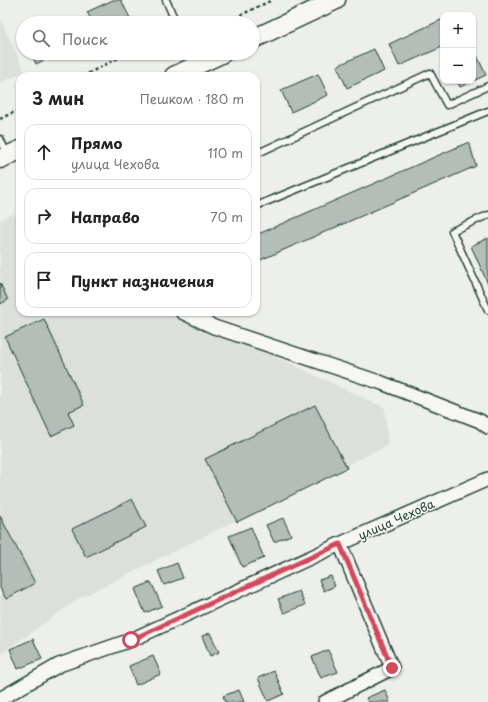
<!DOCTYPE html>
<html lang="ru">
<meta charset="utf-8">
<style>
body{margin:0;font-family:"Playpen Sans",sans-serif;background:#f6f6f6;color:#222}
.controls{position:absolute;right:12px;top:12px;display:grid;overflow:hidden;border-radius:8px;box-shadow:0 1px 3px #0004}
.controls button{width:36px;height:36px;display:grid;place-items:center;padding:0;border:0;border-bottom:1px solid #e0e0e0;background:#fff;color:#222;font:20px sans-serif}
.stop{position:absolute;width:12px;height:12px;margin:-9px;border:3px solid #d1495b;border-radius:50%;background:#fff}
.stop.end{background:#d1495b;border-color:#fff;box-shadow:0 1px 4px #0008}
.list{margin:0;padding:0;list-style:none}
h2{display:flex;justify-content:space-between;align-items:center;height:52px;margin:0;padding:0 16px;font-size:17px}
h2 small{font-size:13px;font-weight:400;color:#767676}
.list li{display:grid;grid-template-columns:26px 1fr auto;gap:12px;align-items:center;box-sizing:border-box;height:56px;margin:0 8px 8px;padding:0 8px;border:1px solid #e0e0e0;border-radius:12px}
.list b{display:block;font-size:15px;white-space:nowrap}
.list p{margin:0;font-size:13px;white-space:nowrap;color:#767676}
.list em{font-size:13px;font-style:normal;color:#767676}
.icon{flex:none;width:22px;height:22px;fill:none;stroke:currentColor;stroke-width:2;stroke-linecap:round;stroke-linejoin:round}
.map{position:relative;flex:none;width:488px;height:702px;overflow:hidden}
.search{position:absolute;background:#fff;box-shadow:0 1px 3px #0004;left:16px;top:16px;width:244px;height:44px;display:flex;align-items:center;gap:10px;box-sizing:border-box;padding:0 14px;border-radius:22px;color:#767676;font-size:15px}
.panel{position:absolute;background:#fff;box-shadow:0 1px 3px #0004;left:16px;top:72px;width:244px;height:244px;border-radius:12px}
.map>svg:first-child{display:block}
</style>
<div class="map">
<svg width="488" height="702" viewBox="0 0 488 702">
<rect width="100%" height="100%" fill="#edefea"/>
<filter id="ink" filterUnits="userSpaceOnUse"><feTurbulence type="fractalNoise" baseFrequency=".025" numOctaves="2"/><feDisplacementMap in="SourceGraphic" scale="8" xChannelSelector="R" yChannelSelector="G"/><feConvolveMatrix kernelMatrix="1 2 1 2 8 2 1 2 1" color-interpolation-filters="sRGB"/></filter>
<g filter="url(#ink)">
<g fill="#dce0db">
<polygon points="0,18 25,72 0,83"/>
<polygon points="13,213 20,221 20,312 180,312 385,408 388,445 78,599 0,655 0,220"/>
</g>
<g fill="#b4bdb8" stroke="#1f3d34">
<polygon points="113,0 121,0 131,20 124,23 93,23 87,12"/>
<polygon points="443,19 443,50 442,47 399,66 389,44"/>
<polygon points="473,47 486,75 460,87 457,81 473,81"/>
<polygon points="374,49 384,71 347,88 337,66"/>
<polygon points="31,53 59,53 36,64"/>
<polygon points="318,74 328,95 291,112 281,90"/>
<polygon points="469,142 476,166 256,262 256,235"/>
<polygon points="488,238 488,284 471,246"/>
<polygon points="0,283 8,300 0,304"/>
<polygon points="44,319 84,405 68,412 74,425 51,436 5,337"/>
<polygon points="315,405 347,468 237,522 205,459"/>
<polygon points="132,499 146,527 86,557 72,529"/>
<polygon points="0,516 35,583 6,599 0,588"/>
<polygon points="283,518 291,535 274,542 266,525"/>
<polygon points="251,527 264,558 242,567 229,536"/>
<polygon points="177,563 183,578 164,585 158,571"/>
<polygon points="331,576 335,586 324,591 319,580"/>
<polygon points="151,582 162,606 145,613 135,589"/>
<polygon points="299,591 305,605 284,613 278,599"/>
<polygon points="210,633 219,652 210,656 202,636"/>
<polygon points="33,639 42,659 18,669 10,649"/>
<polygon points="328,650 338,672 321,678 312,657"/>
<polygon points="153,656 161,674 136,685 129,666"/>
<polygon points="274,671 284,694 268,701 258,678"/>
<polygon points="239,690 244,702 225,702 223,696"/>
<polygon points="385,690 390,702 368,702 366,698"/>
</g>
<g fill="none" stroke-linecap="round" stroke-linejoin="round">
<defs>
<g id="lane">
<polyline points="166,0 176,23"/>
<polyline points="189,53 194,64"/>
<polyline points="0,139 7,154"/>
<polyline points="256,154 430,73 447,105 488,86"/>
<polyline points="256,206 488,111"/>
<polyline points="488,215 452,231 488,310"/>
</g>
<g id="street">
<polyline points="182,312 214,327 382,383 480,421 488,427"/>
<polyline points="0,699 59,665 131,640 340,544 488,479"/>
<polyline points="325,702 392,668 340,544"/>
</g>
<g id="secondary">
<polyline points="253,39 336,0"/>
<polyline points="174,76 223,53"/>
<polyline points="0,159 20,150"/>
</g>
</defs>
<use href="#lane" stroke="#1f3d34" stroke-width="9"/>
<use href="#street" stroke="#1f3d34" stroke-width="16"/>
<use href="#secondary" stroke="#1f3d34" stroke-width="21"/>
<g stroke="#1f3d34" stroke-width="2.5" stroke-dasharray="3 3" stroke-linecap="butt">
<polyline points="224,23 272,0"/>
<polyline points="83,76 128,53"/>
<polyline points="0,119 20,109"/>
</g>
<use href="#lane" stroke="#f6f6f2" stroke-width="6"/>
<use href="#street" stroke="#f6f6f2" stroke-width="13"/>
<use href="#secondary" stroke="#f6f6f2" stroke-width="18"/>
</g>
</g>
<g fill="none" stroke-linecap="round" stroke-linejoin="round" filter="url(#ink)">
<polyline stroke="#d1495b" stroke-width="5" points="131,640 340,544 392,668"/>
</g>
<g text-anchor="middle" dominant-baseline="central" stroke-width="3" stroke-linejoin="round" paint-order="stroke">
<g font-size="12" fill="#1f3d34" stroke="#f6f6f2">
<text transform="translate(396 519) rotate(-24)">улица Чехова</text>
</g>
</g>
</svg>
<div class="controls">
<button>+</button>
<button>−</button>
</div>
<div class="stop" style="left:131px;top:640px"></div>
<div class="stop end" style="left:392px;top:668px"></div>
<div class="search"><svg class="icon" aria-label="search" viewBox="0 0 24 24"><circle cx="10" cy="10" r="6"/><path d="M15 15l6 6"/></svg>Поиск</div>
<section class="panel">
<h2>3 мин<small>Пешком · 180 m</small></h2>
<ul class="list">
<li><svg class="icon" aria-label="ahead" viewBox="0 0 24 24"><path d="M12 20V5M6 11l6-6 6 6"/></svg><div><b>Прямо</b><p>улица Чехова</p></div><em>110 m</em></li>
<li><svg class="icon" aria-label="right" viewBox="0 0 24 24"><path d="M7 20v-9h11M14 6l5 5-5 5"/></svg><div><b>Направо</b></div><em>70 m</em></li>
<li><svg class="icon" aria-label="arrive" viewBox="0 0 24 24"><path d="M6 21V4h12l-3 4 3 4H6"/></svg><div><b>Пункт назначения</b></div></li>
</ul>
</section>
</div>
